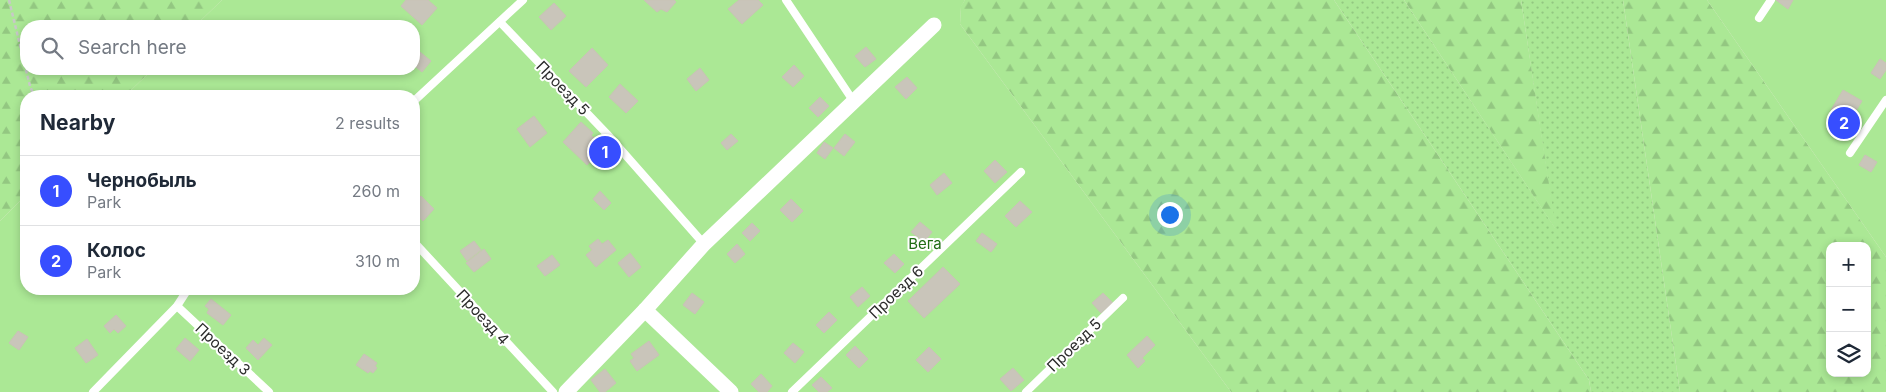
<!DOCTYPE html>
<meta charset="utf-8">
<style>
body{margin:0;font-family:Inter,sans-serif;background:#f2f2f3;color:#1f2937}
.controls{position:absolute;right:15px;bottom:15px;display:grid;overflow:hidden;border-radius:10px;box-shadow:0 2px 8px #0003}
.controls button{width:45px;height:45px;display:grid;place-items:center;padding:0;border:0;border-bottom:1px solid #e0e1e3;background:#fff;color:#1f2937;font:25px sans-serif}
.you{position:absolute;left:1169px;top:214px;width:18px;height:18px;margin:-12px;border:4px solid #fff;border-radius:50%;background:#1a73e8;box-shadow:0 0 0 8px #1a73e833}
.badge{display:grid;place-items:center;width:32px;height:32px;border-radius:50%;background:#374eff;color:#fff;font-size:16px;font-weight:700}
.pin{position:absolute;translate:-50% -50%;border:2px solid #fff;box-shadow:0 1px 5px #0006}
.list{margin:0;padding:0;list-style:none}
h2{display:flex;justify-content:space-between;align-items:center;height:65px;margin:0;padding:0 20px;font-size:21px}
h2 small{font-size:16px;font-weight:400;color:#747a83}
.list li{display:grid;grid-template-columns:32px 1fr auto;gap:15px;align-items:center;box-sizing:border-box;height:70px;padding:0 20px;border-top:1px solid #e0e1e3}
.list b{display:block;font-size:19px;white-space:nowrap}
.list p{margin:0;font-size:16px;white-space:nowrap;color:#747a83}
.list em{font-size:16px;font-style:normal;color:#747a83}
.icon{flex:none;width:28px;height:28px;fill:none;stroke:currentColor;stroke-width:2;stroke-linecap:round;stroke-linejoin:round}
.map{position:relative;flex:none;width:1886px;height:392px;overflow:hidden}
.search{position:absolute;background:#fff;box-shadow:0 2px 8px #0003;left:20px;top:20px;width:400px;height:55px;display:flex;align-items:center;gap:12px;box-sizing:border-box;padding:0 18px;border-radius:20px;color:#747a83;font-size:19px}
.panel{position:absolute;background:#fff;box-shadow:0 2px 8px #0003;left:20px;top:90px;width:400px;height:205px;border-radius:20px}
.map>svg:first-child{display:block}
</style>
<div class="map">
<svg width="1886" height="392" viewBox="0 0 1886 392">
<defs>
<pattern id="grass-dots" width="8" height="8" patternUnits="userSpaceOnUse" patternTransform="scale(1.25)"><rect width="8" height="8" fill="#abe895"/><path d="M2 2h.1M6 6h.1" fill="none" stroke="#93c781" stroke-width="1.8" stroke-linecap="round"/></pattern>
<pattern id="forest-firs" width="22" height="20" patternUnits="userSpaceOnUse" patternTransform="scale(1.25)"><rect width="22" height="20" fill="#abe895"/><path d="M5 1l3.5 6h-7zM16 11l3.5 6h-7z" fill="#93c781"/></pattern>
</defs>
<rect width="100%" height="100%" fill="#ede7dc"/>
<polygon fill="url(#grass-dots)" points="1334,0 1404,0 1555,228 1521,0 1623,0 1680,392 1591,392 1589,380"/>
<g fill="url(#forest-firs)" fill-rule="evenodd">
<polygon points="0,0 222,0 195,26 26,26 26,69 153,69 125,96 26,96 26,195 0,221"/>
<polygon points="965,0 1334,0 1589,380 1591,392 1231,392 960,24 961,6"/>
<polygon points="1404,0 1521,0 1556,230"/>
<path d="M1623 0H1707L1886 257V392H1680ZM1830 246H1867V373H1830Z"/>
</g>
<g fill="#abe895">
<polygon points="222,0 965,0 961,7 960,24 1231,392 0,392 0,221 26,195 26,289 414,289 414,96 125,96 153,69 414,69 414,26 195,26"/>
<polygon points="1707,0 1886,0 1886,257"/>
</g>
<g fill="#c9c5ba" stroke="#c9c3b5">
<polygon points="406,0 428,0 437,8 422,25 401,6"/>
<polygon points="644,0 674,0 676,2 667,12 661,9 657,12"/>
<polygon points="739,0 758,0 763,5 742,24 728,9"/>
<polygon points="1776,0 1793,0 1788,9"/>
<polygon points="554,3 566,16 551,30 539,17"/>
<polygon points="866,47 876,59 865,67 855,56"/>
<polygon points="415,48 431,61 422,72 416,67 417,65 414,62"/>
<polygon points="592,48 608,65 586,87 569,71"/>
<polygon points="1880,59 1886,63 1886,70 1880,79 1871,73"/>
<polygon points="794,65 804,76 793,87 782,77"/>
<polygon points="700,68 709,80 696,91 687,79"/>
<polygon points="907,77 917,88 906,99 895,87"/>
<polygon points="620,84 638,101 626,113 609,97"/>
<polygon points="1843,90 1862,101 1852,117 1844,112 1842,116 1831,110"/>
<polygon points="820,97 829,106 818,117 809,108"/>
<polygon points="534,116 547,133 530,147 517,129"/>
<polygon points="581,122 593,133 591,135 604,148 587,165 563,142"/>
<polygon points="731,134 738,141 727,150 721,143"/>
<polygon points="845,134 855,142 844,156 834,148"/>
<polygon points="824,142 833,148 825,159 817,153"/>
<polygon points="1865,155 1877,162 1871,172 1859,165"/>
<polygon points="995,160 1007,172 995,183 984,171"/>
<polygon points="944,173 952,183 937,195 930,185"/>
<polygon points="600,191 611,203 604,210 593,199"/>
<polygon points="421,196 434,209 423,221 414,212 414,203"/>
<polygon points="791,199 803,211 792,222 780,210"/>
<polygon points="1020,201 1032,212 1016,227 1005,216"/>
<polygon points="920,222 932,232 924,242 911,232"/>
<polygon points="752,223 760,231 750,241 742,233"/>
<polygon points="982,233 997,244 991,252 976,241"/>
<polygon points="598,239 602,244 608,240 616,250 596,267 586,255 592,250 589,246"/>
<polygon points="474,241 481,250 467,261 460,251"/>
<polygon points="737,244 745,254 735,263 727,254"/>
<polygon points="484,249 491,259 474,272 466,263"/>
<polygon points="630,253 641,267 629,277 618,263"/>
<polygon points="894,254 904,264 895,273 884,263"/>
<polygon points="552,255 560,265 545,276 537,266"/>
<polygon points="943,267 960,284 924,318 908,301"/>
<polygon points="862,287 870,296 858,307 850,297"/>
<polygon points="692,293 704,302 695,314 683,305"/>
<polygon points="1103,293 1113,303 1101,313 1092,303"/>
<polygon points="211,299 231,315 223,325 207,313 209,309 205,306"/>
<polygon points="829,312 837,320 824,333 816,325"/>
<polygon points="116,315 126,326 118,333 114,329 110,333 104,326"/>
<polygon points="18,331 28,337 19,350 9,343"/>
<polygon points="1147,336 1155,345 1142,358 1145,361 1138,368 1127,355"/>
<polygon points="185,338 199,350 190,361 176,349"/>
<polygon points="264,338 272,345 258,360 246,348 253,340 258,345"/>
<polygon points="87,339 98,355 86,363 75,348"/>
<polygon points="649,341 659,355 637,371 630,361 634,358 631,354"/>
<polygon points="793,343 804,352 795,363 784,353"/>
<polygon points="855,346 868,359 859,368 846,355"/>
<polygon points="929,347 941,359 928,372 916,360"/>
<polygon points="364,354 377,363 375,366 377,368 373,373 370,371 368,373 356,365"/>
<polygon points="1013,368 1024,380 1011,391 1000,379"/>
<polygon points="605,369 616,383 605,392 600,392 591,380"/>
<polygon points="761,374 772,386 767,392 759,392 751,384"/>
<polygon points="821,377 832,388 827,392 819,392 812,385"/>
</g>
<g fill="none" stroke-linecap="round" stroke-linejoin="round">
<g stroke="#c8c8c8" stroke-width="2.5" stroke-dasharray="4 2.5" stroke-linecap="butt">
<polyline points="9,0 30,86 34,96"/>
<polyline points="277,26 285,25"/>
<polyline points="19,45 26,45"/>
</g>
<g stroke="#fff" stroke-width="8">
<polyline points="786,0 854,102"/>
<polyline points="1759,18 1771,0"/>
<polyline points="500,22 607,134 704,244"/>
<polyline points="414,101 523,0"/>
<polyline points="1850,153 1886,100"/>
<polyline points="414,242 553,392"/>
<polyline points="177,306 269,392"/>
<polyline points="93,392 177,306 188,289"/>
<polyline points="792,392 1021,172"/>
<polyline points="1026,392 1123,298"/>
</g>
<g stroke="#fff" stroke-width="15">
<polyline points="645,310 731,392"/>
<polyline points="566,392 645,310 704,244 934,25"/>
</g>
</g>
<g text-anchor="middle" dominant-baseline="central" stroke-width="4" stroke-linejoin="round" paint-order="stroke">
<g font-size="15" fill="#2b2b2b" stroke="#fff">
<text transform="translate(563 88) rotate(46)">Проезд 5</text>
<text transform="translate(896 292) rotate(-44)">Проезд 6</text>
<text transform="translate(483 317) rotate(47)">Проезд 4</text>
<text transform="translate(1074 345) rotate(-44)">Проезд 5</text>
<text transform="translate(223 349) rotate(43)">Проезд 3</text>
</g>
<g font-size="15" fill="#216d15" stroke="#fff">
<text x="925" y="243">Вега</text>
</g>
</g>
</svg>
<div class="controls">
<button>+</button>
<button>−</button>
<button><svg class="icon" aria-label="layers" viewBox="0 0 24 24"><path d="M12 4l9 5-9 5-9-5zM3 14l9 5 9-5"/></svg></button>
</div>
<div class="you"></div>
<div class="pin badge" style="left:605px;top:152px">1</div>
<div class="pin badge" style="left:1844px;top:123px">2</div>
<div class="search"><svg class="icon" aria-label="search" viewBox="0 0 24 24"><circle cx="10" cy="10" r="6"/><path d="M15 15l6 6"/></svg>Search here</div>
<section class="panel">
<h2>Nearby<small>2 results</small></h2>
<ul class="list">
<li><span class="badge">1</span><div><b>Чернобыль</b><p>Park</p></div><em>260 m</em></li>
<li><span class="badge">2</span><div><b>Колос</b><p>Park</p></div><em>310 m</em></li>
</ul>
</section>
</div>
